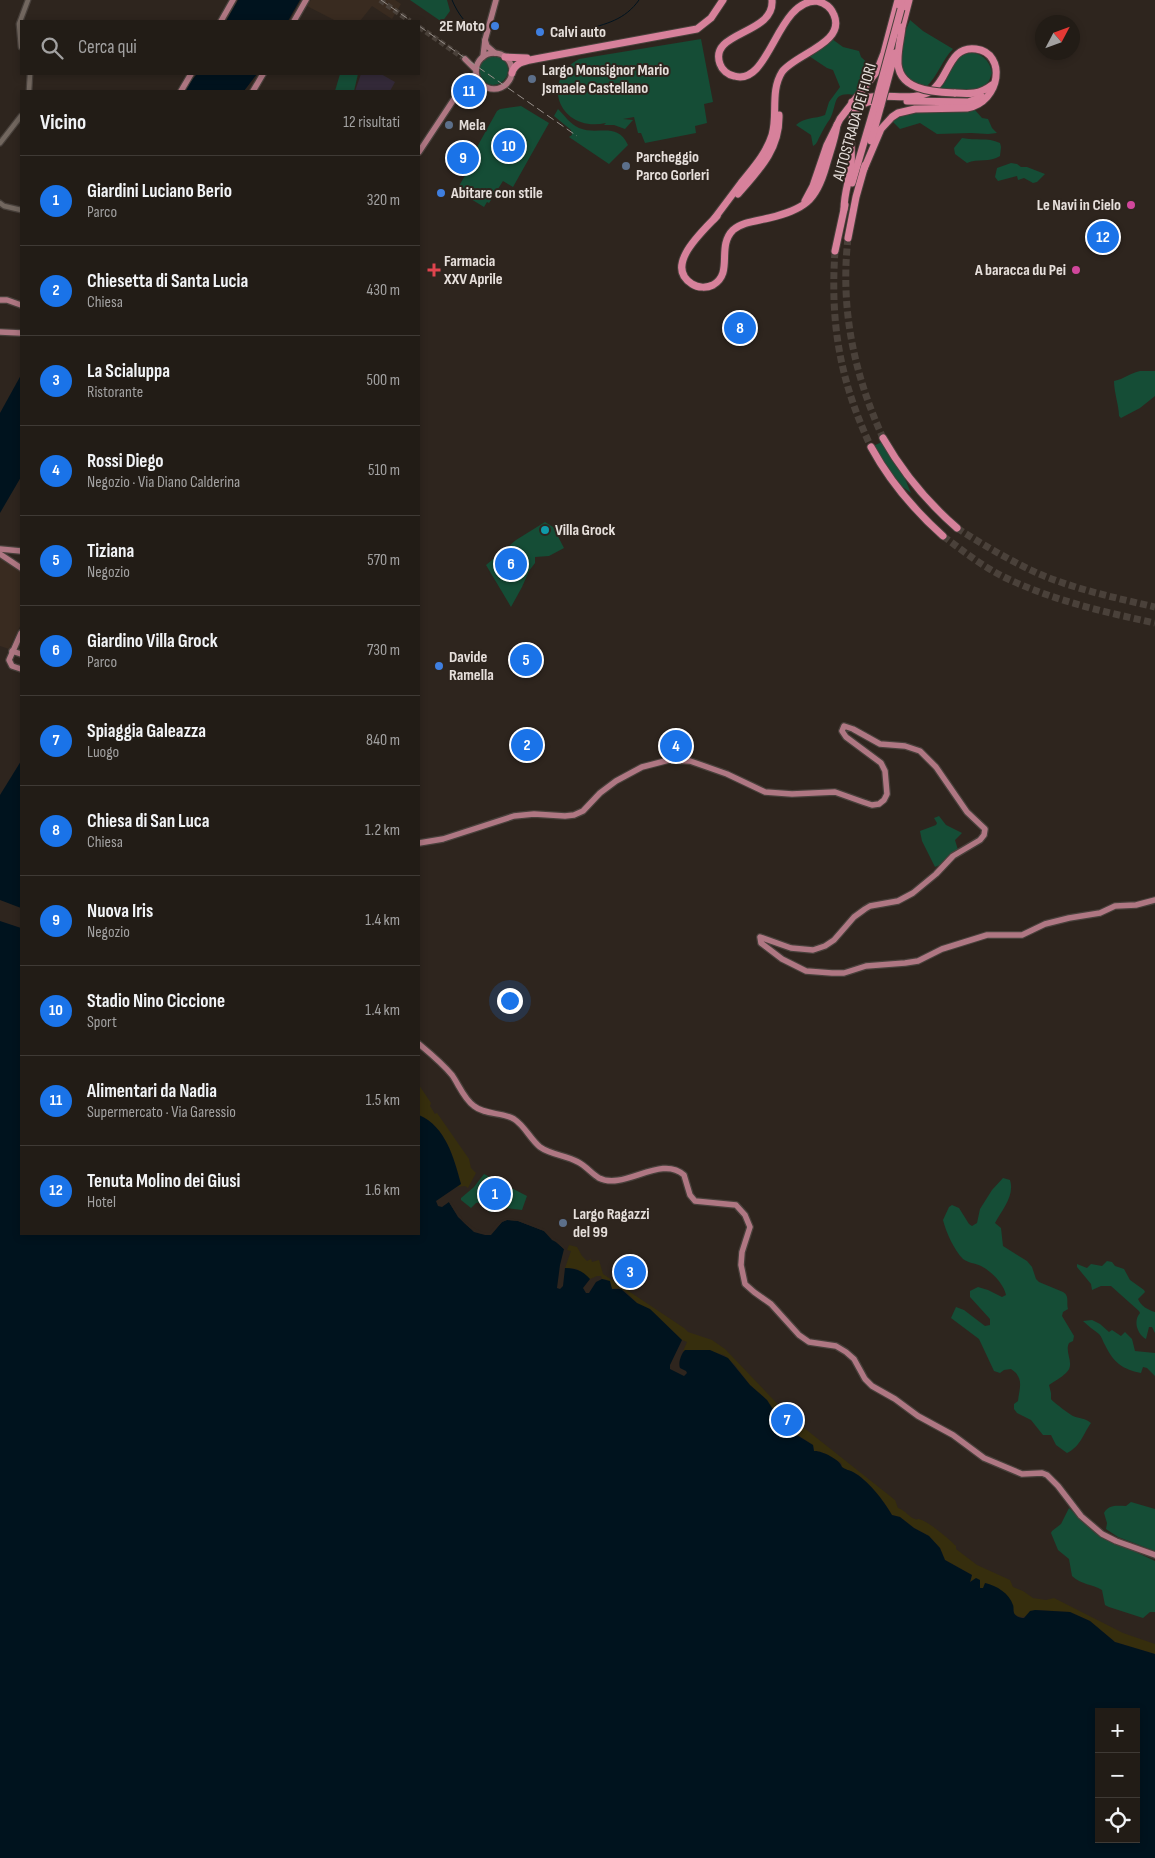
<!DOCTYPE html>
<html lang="it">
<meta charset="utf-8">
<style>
body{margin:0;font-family:"Sofia Sans Condensed",sans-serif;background:#2e2923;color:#f1f3f6}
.controls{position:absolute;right:15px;bottom:15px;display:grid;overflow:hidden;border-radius:0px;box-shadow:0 2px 8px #0003}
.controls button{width:45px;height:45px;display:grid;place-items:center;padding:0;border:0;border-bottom:1px solid #3f3a35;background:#221c16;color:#f1f3f6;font:25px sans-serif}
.compass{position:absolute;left:1035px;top:15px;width:45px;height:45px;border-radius:50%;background:#221c16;box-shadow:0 2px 8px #0003;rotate:49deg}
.you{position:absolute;left:509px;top:1000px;width:18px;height:18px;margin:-12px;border:4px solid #fff;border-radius:50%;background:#1a73e8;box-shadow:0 0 0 8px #1a73e833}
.badge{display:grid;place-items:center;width:32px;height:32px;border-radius:50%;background:#1a73e8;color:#fff;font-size:16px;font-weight:700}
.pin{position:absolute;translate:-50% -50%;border:2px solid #fff;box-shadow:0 1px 5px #0006}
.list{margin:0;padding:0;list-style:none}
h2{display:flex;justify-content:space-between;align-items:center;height:65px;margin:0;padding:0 20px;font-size:21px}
h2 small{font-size:16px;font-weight:400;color:#a2a1a1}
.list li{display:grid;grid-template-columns:32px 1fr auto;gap:15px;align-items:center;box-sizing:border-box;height:90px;padding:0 20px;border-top:1px solid #3f3a35}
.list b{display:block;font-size:19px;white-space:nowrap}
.list p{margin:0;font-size:16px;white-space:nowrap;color:#a2a1a1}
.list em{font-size:16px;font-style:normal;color:#a2a1a1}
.icon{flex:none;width:28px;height:28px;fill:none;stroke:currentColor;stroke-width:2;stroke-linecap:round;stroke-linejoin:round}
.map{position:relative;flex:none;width:1155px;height:1858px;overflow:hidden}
.search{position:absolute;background:#221c16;box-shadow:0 2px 8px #0003;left:20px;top:20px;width:400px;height:55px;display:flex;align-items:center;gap:12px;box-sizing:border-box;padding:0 18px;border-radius:0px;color:#a2a1a1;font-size:19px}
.panel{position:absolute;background:#221c16;box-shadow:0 2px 8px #0003;left:20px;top:90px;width:400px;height:1145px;border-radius:0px}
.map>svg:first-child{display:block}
</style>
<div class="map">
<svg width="1155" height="1858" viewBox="0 0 1155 1858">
<rect width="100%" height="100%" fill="#2e251e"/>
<g fill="#392b20">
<polygon points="311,0 395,0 401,4 392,19 372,6 360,21 336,21 307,6"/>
<polygon points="0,557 21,570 21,624 9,649 0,646"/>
</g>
<polygon fill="#342a39" points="361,74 381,74 395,82 390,91 355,91"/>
<g fill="#154d36">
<polygon points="410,0 447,0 450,11 442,22"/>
<path d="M910 20 923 31 953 49C942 60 938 76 926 87 923 86 918 85 915 83 892 72 902 37 910 20Z"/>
<path d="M701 39 713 102 704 104 707 123 695 126 696 133 645 143 641 133H638L634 117 623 119 633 120 625 129 614 125H604L606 123C560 133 539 81 579 59Z"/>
<path d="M832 39 843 47 859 51 861 57 875 70 855 95C831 91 838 104 830 119 826 124 823 130 820 136 817 141 818 143 813 146L811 135 796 125C804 117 815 119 825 115L829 102 840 87 833 70 827 68 809 56Z"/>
<path d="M965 52C979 51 990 59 992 73L989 81 980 90 953 91 939 88 955 61Z"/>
<circle cx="493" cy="70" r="15"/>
<polygon points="340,74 358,74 354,91 335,91"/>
<polygon points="521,106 549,123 513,187 503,181 489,203 487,202 484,207 461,193 463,189 459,186 470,167 467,165 497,111 500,109"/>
<path d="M558 109C565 116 570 124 579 128 598 136 617 121 628 145L609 164 569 137 572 135 571 130 554 116Z"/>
<polygon points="975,110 982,118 988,119 992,128 997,133 988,134 971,133 937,134 920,123 900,129 892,121 907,113"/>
<path d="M962 138C976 141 987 137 1000 143L1001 147 1000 156C990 163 978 158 967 163L955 154 954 148Z"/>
<polygon points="1011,163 1017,164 1021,167 1027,167 1045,174 1037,182 1033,183 1024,178 1018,180 1017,176 998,181 995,177 997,168"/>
<path d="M1140 371H1155V396L1140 408 1121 418 1119 416C1119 406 1114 392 1114 381 1124 379 1130 373 1140 371Z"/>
<polygon points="882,442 903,474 911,493 895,481 873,446"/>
<polygon points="545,522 553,527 564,548 549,556 535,557 535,563 529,571 522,587 511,607 486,565 516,540"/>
<polygon points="939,816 946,825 962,833 955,840 958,850 942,864 935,867 922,841 920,831 936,825 937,823 934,818"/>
<path d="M484 1174 527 1196 522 1210 506 1208 489 1212C488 1205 483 1202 476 1203L471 1208 461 1200V1198L474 1187Z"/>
<path d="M1003 1178 1010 1180C1015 1196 1002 1210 995 1223L1001 1228 1003 1246 1027 1261 1032 1267 1036 1279 1039 1282 1063 1292C1070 1296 1066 1303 1068 1309L1063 1312 1062 1316 1074 1336 1073 1341 1069 1343C1064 1353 1076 1364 1066 1373 1061 1378 1054 1381 1049 1385L1051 1393V1399C1052 1401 1069 1414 1073 1416 1080 1419 1083 1417 1091 1423 1083 1434 1081 1446 1067 1453L1056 1445 1051 1435H1043L1031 1420 1017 1413 1014 1409V1404L1018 1401C1019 1389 1025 1378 1011 1369L1004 1370 1000 1373 994 1371 979 1339 951 1318 956 1307 964 1310 985 1326 990 1325V1319L970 1297V1291L978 1287 988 1290 1002 1297 1006 1295C1004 1284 991 1271 981 1266 975 1263 968 1263 963 1259 954 1250 946 1232 943 1220L949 1207 952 1205 959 1208 969 1224 972 1226 977 1223 980 1209 992 1190Z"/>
<path d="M1107 1261 1112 1262 1115 1266 1124 1269 1130 1280 1144 1290 1145 1292 1138 1299C1141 1306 1148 1310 1155 1312V1333L1152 1327H1149L1146 1339C1137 1334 1133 1321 1140 1313L1139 1311 1111 1286H1101L1092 1290 1091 1284 1077 1267V1264L1087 1268 1091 1264 1102 1266Z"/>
<path d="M1092 1320 1100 1324 1109 1332 1112 1330 1121 1336 1125 1332 1132 1339 1135 1351 1155 1353V1376L1147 1368 1143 1367 1141 1373C1122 1369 1114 1363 1105 1345 1103 1342 1102 1337 1099 1334 1094 1330 1088 1326 1083 1321Z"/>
<path d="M1131 1502 1155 1509V1551L1118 1537 1106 1529 1107 1523 1104 1513C1109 1504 1117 1506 1126 1506Z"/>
<path d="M1069 1508 1095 1533 1155 1561V1612H1150L1143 1618 1109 1607 1105 1605 1102 1590C1092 1584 1082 1585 1072 1576L1069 1559 1058 1550 1051 1533 1052 1531 1061 1524Z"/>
</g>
<g fill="#362e0d">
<path d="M419 1085 431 1103 430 1106 435 1114 437 1113 469 1159 471 1168 476 1173 468 1188 465 1186 457 1187 461 1184C454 1158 446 1127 419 1115Z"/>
<path d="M569 1245 577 1247 582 1256 587 1261 591 1259 592 1262 599 1260 603 1274 684 1328 688 1332 712 1340 725 1349 789 1416 895 1500 898 1508C905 1510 910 1518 915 1519 916 1520 918 1519 919 1519 928 1521 949 1539 956 1546V1549L977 1565 1010 1580 1013 1587 1023 1591 1033 1598 1046 1600 1054 1598 1123 1633 1155 1644V1654L1115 1642 1090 1621 1070 1612 1035 1610C1027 1616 1023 1620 1014 1614 1012 1596 1001 1591 986 1583L983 1589 970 1583 972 1575 945 1560 940 1548 929 1536 914 1528 900 1517 892 1515C885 1502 866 1478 853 1472 849 1470 846 1470 842 1467L841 1463C834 1458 821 1450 814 1451L813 1445 783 1425 767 1400 750 1385 734 1364 724 1355 705 1350 683 1351 687 1342 682 1340 654 1313 637 1303 625 1291 618 1288 612 1289 606 1279H602L601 1276H597L590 1279 577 1269 565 1268 571 1251 567 1250Z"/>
</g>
<g fill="#00131e" fill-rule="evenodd">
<polygon points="238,0 300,0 288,21 226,21"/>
<polygon points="197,74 257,74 244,91 183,91"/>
<polygon points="21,375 21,477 0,513 0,413"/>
<polygon points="21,761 21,908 0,900 0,795"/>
<path d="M0 921 21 928V1234H419V1115C446 1127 454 1158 461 1184L436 1201 438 1206 442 1207 449 1202C458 1217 472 1237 491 1234L502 1222 507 1220 518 1221 544 1231 564 1249 560 1265 557 1288 560 1289 563 1286 565 1268C576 1268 583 1271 590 1279L583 1288 586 1293H589L596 1282 602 1279 610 1281 612 1289H621L637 1303 650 1309 682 1340 670 1365V1369L684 1376 687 1373 686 1371 680 1368C678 1363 681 1354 685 1350H710L728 1358 750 1385 767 1400 783 1425 779 1432V1437L781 1438 787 1429 813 1445 814 1451C820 1450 840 1459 842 1467 846 1470 849 1470 853 1472 868 1480 884 1501 892 1515L900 1517 914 1528 929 1536 940 1548 945 1560 972 1575 970 1582 976 1578 980 1580V1588H983L985 1583C997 1586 1009 1593 1013 1605 1014 1607 1013 1610 1014 1613 1016 1617 1021 1618 1024 1618L1030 1611 1035 1610 1070 1612 1090 1621 1115 1642 1155 1654V1858H0ZM1099 1712H1136V1839H1099Z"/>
</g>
<polygon fill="#2e251e" points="451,1201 463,1220 476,1229 485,1233 490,1232 498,1222 506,1218 523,1220 545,1229 554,1238 561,1242 567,1250 564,1249 556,1242 552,1240 544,1231 518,1221 507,1220 502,1222 491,1235 485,1235 474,1232 458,1217 449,1202"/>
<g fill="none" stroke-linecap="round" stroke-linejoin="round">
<g stroke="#00131e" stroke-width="1">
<path d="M452 0C458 14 467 27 481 33"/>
<path d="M584 30C606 24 625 20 639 0"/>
</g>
<g stroke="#4a413a" stroke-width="5.5" stroke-dasharray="5.5 3" stroke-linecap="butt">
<polyline points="380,0 410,21"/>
<polyline points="419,27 465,59"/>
</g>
<g stroke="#4a413a" stroke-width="7" stroke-dasharray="7 3.5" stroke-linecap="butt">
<path d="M848 238C840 309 854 374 883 438"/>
<path d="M835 251C830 324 840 381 871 447"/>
<path d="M957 528C983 545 1009 560 1037 573 1074 589 1116 598 1155 607"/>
<path d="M943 536C963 551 982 566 1004 577 1051 600 1104 612 1155 623"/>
</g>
<defs>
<g id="minor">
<polyline points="21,47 19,24 28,0"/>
<polyline points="29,91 30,74"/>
<polyline points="0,143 21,116"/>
<polyline points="0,203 4,206 21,210"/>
</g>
<g id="major">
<polyline points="221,21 233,0"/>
<polyline points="294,21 306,0"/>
<polyline points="485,40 496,0"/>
<circle cx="494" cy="71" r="18"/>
<polyline points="483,57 485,40 487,46 495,53"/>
<polyline points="465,59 476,70"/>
<polyline points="181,91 191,74"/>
<polyline points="253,91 263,74"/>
<polyline points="419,152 460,90 476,74"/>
<polyline points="0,300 7,300 21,305"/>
<polyline points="0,332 21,333"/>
<polyline points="0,549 21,551"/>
<polyline points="0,554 21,568"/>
<polyline points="21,633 9,660 12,666 21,669"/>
<polyline points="12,651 21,654"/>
<polyline points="419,843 443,839 514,816 534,814 565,816 574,815 583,811 600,793 616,781 642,767 669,760 690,761 727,774 765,792 792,794 835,792 863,802 872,805 879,804 884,800 887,794 885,771 881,763 846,737 842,731 844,726 853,729 880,744 905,746 920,751 936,767 967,812 985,829 984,835 980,840 953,856 936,874 913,893 898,901 870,906 865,909 854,917 834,940 825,946 813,950 791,948 760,937 761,943 782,959 806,971 832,973 844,973 866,966 905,963 918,961 942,949 987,935 1022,935 1045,924 1069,918 1100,913 1115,906 1136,905 1155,900"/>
<path d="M419 1044C431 1054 442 1063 452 1075 459 1085 464 1099 474 1106 485 1115 502 1112 514 1119 525 1126 530 1139 540 1147 551 1155 566 1155 578 1162 586 1166 592 1174 599 1178 624 1191 661 1154 684 1175L690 1195 695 1201 736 1205 745 1215 750 1227 742 1252 741 1265 745 1284 754 1292 771 1304 799 1335 809 1342 836 1346 846 1352 854 1359 865 1379 872 1386 895 1399 918 1416 953 1435 984 1458 1022 1474 1042 1473 1047 1475 1058 1486 1081 1516 1102 1534 1116 1541 1155 1555"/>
</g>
<g id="highway">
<polyline points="901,9 903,0"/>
<polyline points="902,27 909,0"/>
<polyline points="505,57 527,58"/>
<path d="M512 73C515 62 525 61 535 59L697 29 711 18 723 0"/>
<path d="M954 93C969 94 979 95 992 85"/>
<polyline points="907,101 968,102 982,97"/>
<path d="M852 102C880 89 910 104 931 91 949 80 948 45 976 49 1007 53 1001 102 967 108L915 109 898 113 892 117 881 129 864 169"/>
<polyline points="871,141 881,105"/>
<polyline points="852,183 875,105"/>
<path d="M738 194C759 170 780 149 779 115"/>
<polyline points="805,201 813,186 827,145 840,119 877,71 884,53 898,0"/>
<path d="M844 209C844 194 849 181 851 167 854 139 839 101 881 100"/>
<path d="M717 216C703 231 663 266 692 284 698 288 707 288 713 285 734 273 716 247 733 230 742 222 757 221 769 218 804 209 816 202 826 166 830 152 835 139 837 125"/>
<path d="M714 219C723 207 732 195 741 183 753 168 766 154 772 135 778 115 770 91 782 72 795 54 846 43 834 15 831 7 825 3 817 1 776 0 770 87 734 76 728 75 722 70 720 64 708 31 775 35 772 0"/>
<polyline points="848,238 856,197 865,165"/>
<polyline points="835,251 845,205"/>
<path d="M883 438C903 473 927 502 957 528"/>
<path d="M871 447C890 482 914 510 943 536"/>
</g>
</defs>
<use href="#minor" stroke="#48403b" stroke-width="7"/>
<use href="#major" stroke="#48403b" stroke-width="8"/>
<use href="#highway" stroke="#48403b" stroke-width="9"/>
<use href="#minor" stroke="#72675f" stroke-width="4.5"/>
<use href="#major" stroke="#af7783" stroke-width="5.5"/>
<use href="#highway" stroke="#d7819b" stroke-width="7"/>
<g stroke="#98908b" stroke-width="1" stroke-dasharray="8 4" stroke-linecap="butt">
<polyline points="381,0 411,21"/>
<polyline points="419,26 577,136"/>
</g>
<defs>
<g id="highway-bridge">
<path d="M902 27C901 38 898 48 898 59 896 90 932 92 954 93"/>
<polyline points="875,105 901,9"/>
<polyline points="881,105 895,53"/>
</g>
</defs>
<use href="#highway-bridge" stroke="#48403b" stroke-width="9" stroke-linecap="butt"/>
<use href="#highway-bridge" stroke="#d7819b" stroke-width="7"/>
</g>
<g fill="#3f7fe0" stroke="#2e251e" stroke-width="2">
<circle cx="495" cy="26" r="5"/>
<circle cx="540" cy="32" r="5"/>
<circle cx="441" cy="193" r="5"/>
<circle cx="439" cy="666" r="5"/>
</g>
<g fill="#5c6f8a" stroke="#2e251e" stroke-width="2">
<circle cx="532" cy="79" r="5"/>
<circle cx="449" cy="125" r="5"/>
<circle cx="626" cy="166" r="5"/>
<circle cx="563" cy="1223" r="5"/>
</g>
<g fill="#d1479c" stroke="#2e251e" stroke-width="2">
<circle cx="1131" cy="205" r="5"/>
<circle cx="1076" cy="270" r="5"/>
</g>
<path fill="#e0444e" stroke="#2e251e" stroke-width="2" d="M431.5 262.5h5v5h5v5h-5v5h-5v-5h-5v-5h5z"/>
<circle fill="#0f9aa8" stroke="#2e251e" stroke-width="2" cx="545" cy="530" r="5"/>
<g text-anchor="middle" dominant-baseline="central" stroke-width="4" stroke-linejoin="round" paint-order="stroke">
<g font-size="16" font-weight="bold" fill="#e6dfdb" stroke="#2e251e" text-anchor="start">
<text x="485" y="26" text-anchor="end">2E Moto</text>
<text x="550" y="32">Calvi auto</text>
<text x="542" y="70">Largo Monsignor Mario<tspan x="542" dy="18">Jsmaele Castellano</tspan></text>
<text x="459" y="125">Mela</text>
<text x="636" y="157">Parcheggio<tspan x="636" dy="18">Parco Gorleri</tspan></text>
<text x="451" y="193">Abitare con stile</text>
<text x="1121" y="205" text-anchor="end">Le Navi in Cielo</text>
<text x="444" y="261">Farmacia<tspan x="444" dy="18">XXV Aprile</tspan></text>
<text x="1066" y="270" text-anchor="end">A baracca du Pei</text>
<text x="555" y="530">Villa Grock</text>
<text x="449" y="657">Davide<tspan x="449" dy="18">Ramella</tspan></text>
<text x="573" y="1214">Largo Ragazzi<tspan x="573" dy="18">del 99</tspan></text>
</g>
<g font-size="16" fill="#e6dfdb" stroke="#2e251e">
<text transform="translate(855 122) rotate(-74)">AUTOSTRADA DEI FIORI</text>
</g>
</g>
</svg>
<div class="controls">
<button>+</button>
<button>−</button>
<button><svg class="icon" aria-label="locate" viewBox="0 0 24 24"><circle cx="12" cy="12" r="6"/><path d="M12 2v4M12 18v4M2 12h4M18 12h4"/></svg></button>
</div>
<svg class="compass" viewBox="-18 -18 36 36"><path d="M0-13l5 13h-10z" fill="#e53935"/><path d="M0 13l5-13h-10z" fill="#a2a1a1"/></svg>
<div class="you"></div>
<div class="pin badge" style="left:495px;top:1194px">1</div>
<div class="pin badge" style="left:527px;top:745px">2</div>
<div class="pin badge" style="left:630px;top:1272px">3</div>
<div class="pin badge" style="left:676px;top:746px">4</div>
<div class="pin badge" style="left:526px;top:660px">5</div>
<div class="pin badge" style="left:511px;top:564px">6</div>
<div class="pin badge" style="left:787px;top:1420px">7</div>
<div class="pin badge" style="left:740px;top:328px">8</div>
<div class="pin badge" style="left:463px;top:158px">9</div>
<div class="pin badge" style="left:509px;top:146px">10</div>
<div class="pin badge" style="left:469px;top:91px">11</div>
<div class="pin badge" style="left:1103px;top:237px">12</div>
<div class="search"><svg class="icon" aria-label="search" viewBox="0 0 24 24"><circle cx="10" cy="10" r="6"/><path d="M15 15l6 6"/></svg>Cerca qui</div>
<section class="panel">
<h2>Vicino<small>12 risultati</small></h2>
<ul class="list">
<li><span class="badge">1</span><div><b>Giardini Luciano Berio</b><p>Parco</p></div><em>320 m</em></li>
<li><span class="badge">2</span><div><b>Chiesetta di Santa Lucia</b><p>Chiesa</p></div><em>430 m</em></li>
<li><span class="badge">3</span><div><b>La Scialuppa</b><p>Ristorante</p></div><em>500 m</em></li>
<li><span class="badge">4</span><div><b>Rossi Diego</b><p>Negozio · Via Diano Calderina</p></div><em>510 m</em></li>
<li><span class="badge">5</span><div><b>Tiziana</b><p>Negozio</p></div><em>570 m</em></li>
<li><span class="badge">6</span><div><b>Giardino Villa Grock</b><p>Parco</p></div><em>730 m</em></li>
<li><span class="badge">7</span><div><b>Spiaggia Galeazza</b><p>Luogo</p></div><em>840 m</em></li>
<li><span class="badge">8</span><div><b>Chiesa di San Luca</b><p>Chiesa</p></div><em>1.2 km</em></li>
<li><span class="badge">9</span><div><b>Nuova Iris</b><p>Negozio</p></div><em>1.4 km</em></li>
<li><span class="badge">10</span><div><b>Stadio Nino Ciccione</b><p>Sport</p></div><em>1.4 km</em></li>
<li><span class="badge">11</span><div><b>Alimentari da Nadia</b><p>Supermercato · Via Garessio</p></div><em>1.5 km</em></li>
<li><span class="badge">12</span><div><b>Tenuta Molino dei Giusi</b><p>Hotel</p></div><em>1.6 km</em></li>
</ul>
</section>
</div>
